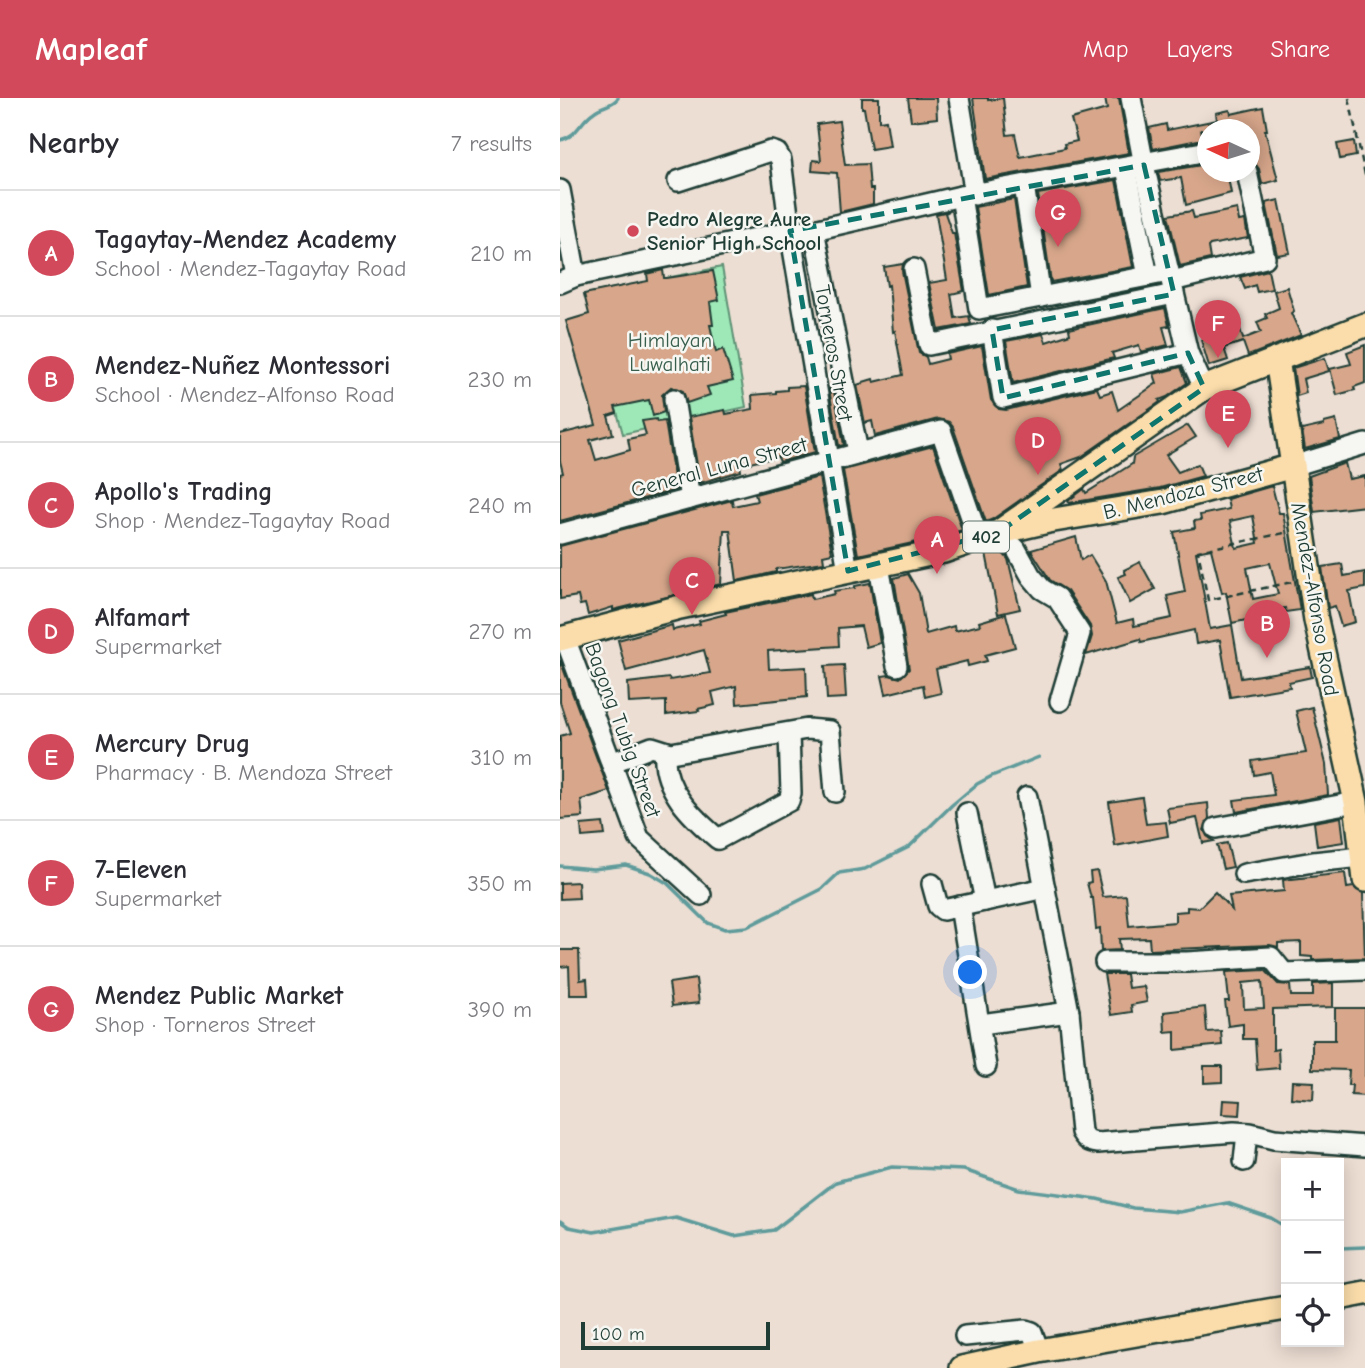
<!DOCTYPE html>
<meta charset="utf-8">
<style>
body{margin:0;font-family:"Comic Neue",sans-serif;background:#f7f7f7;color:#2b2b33}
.controls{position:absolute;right:21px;bottom:21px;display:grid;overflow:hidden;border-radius:0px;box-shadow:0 4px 18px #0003}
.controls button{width:63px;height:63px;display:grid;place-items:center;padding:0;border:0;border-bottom:2px solid #e1e1e2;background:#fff;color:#2b2b33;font:35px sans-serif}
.compass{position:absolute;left:637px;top:21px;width:63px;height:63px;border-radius:50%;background:#fff;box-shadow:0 4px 18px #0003;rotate:274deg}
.scale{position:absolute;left:21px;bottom:18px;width:189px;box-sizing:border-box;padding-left:7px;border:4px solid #1f3d34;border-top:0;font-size:19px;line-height:24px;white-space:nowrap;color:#1f3d34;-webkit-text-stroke:5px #f6f6f2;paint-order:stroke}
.you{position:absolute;left:411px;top:875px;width:24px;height:24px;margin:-18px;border:5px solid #fff;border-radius:50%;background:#1a73e8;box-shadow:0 0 0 10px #1a73e833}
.badge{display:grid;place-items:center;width:46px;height:46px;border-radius:50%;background:#d1495b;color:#fff;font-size:23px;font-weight:700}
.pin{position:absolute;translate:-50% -58px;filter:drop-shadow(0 2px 4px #0008)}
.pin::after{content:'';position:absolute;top:37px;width:24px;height:21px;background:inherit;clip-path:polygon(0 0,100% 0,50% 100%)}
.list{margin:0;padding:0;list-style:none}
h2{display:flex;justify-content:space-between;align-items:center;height:91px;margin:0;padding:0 28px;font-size:30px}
h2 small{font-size:23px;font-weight:400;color:#7c7c81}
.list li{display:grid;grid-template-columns:46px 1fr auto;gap:21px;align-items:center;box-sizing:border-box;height:126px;padding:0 28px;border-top:2px solid #e1e1e2}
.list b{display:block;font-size:26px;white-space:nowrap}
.list p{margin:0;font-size:23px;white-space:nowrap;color:#7c7c81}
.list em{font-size:23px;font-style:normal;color:#7c7c81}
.icon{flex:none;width:38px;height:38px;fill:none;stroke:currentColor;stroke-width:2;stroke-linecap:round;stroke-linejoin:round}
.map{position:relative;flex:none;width:805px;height:1270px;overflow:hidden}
header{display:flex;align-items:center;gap:42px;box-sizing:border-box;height:98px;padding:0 35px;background:#d1495b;color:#fff}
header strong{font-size:33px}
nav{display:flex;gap:38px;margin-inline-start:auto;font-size:24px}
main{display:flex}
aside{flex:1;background:#fff}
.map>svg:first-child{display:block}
</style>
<header>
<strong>Mapleaf</strong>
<nav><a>Map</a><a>Layers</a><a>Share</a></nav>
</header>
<main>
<aside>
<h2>Nearby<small>7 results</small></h2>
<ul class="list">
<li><span class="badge">A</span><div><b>Tagaytay-Mendez Academy</b><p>School · Mendez-Tagaytay Road</p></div><em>210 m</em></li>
<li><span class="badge">B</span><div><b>Mendez-Nuñez Montessori</b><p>School · Mendez-Alfonso Road</p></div><em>230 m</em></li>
<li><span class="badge">C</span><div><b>Apollo's Trading</b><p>Shop · Mendez-Tagaytay Road</p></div><em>240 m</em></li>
<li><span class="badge">D</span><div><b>Alfamart</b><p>Supermarket</p></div><em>270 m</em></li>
<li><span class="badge">E</span><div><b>Mercury Drug</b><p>Pharmacy · B. Mendoza Street</p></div><em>310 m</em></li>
<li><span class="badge">F</span><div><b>7-Eleven</b><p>Supermarket</p></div><em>350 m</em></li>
<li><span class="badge">G</span><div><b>Mendez Public Market</b><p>Shop · Torneros Street</p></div><em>390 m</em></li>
</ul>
</aside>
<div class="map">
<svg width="805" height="1270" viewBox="0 0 805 1270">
<rect width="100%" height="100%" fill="#edded3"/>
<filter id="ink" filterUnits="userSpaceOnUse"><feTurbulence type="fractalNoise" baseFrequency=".0143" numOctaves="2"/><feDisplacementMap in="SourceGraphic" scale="14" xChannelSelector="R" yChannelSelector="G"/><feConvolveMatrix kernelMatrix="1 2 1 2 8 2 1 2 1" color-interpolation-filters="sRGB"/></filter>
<g filter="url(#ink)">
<polygon fill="#9ee8b7" stroke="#5e9276" stroke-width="2" points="162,169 186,309 63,336 25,196"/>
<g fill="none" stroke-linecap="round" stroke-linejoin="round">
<g stroke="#5e9b9b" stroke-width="3.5">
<path d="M0 42C17 39 20 23 34 14 42 7 51 9 58 0"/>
<polyline points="0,768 33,771 66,767 90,775 107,785 148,825 165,831 187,829 262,791 279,775 305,771 349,749 392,707 417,686 432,678 479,659"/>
<polyline points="0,1123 9,1129 34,1134 116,1120 174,1138 214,1132 276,1084 332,1069 404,1072 459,1091 537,1101 573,1110 620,1114 667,1105 711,1120 726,1129"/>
<polyline points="779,1150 805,1149"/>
</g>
</g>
<g fill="#d8a78b" stroke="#1f3d34" stroke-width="2" fill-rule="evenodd">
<polygon points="302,0 319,0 319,23 326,22 330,48 311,51 304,10 302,10"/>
<polygon points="348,0 376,0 377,20 351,23"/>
<polygon points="413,0 428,0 428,2 443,0 447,37 455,36 460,59 505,50 504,46 517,43 511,21 547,11 545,0 559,0 569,55 425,81"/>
<polygon points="703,9 707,32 705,32 718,82 702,86 699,71 694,64 690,44 690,32 641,32 643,41 593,51 589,30 606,26 607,32 657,22 656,15 670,12 671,16"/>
<polygon points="279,23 285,67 308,66 310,91 313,91 313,106 280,114 277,75 252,73 253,62 261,63 257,26"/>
<polygon points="794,43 796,58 780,61 777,46"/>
<polygon points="648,66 648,74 667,74 671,95 626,107 621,80 600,83 598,74"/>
<polygon points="556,82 573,169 491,184 478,96"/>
<polygon points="454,101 467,189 429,197 415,109"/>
<polygon points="719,102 730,155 717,157 706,105"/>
<polygon points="677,111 679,123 685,122 688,140 650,147 648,149 650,161 620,168 608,117 632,113 634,120"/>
<polygon points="389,113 385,115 392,135 394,135 404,193 391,196 395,220 409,218 411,226 379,232 369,185 387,182 376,116"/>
<polygon points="343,166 342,173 359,255 366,259 368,266 388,261 387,256 422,248 431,302 439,311 446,312 537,290 540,297 552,293 558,312 597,285 594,276 621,269 627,285 607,299 599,302 600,304 521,359 501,366 503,372 433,421 426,424 393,329 389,324 378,321 315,338 312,323 305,325 297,287 303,285 303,284 313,281 314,284 343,277 335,233 333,234 329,187 327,188 324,169"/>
<polygon points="103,172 104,180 107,180 153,173 159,202 150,204 153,227 150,227 156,254 163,251 173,283 147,289 150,297 127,305 123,293 111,289 102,297 104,314 93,318 89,302 55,309 57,315 48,318 53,336 30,342 36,362 70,352 68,341 86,337 82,323 96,321 97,324 105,323 116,392 0,423 0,376 3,375 0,363 0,336 36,327 6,223 29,216 24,196 88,183 87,176"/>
<polygon points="708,172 712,191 697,194 695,187 685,191 680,179"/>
<polygon points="727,189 734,213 731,215 741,237 688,258 683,244 664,250 668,262 649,268 641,242 662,235 657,218 675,214 683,241 701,234 697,224 707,220 705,216 719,210 714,193"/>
<polygon points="605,210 609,228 603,229 608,247 581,254 579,247 552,255 554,260 453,285 446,243 483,236 486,244 510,236 509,231"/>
<polygon points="805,247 805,285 794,289 795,292 777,297 770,271 791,266 787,254"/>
<polygon points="765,260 769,273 743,281 746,295 737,298 733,270"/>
<polygon points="244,288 255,354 220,364 218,359 180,367 181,373 140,385 129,319 165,312 166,316 193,311 192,297 216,295 216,293 227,292 227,289"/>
<polygon points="273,289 284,347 279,348 269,291"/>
<polygon points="776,322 780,341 745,351 742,332 764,327 764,325"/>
<polygon points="628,327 636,339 606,357 618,374 638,366 643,378 600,390 509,405 508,403 524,391 526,395 572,366 573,359"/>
<polygon points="373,348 402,432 380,439 298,457 283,372"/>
<polygon points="785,365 789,381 805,378 805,408 754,414 749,378"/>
<polygon points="259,379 272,455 263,457 264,464 216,471 216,474 177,483 170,432 164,432 161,486 53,512 53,509 28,517 25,506 20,507 18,498 0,501 0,448 172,402 173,408 197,403 195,396"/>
<path d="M712 388 719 415H723L740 512 726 514 725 510 696 517V520L672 525 666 494 662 495 651 451 636 454 650 531 672 527 681 580 750 569 752 579 729 584 730 589 670 599 660 542 636 546 634 532 581 544 580 541 526 557 532 538 530 528 507 493 490 482 471 452 516 439 521 462 530 457 546 483 557 525 573 521 574 528 612 520 607 498 625 494 614 434 635 430 634 423 641 422 640 417 669 411 667 401ZM693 418 698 445 676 450 670 423ZM710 465 718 496 693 501 687 470Z"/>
<polygon points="440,452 448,461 460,511 438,516 426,455"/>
<polygon points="580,464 595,491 570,505 558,479 566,476 564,472"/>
<polygon points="782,466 784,478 805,474 805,490 789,493 795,524 781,528 775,508 768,510 762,469"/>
<polygon points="348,476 359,495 366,536 394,528 395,533 420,527 419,524 446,516 455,549 425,557 427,563 408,568 407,563 376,571 381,595 365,599 363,587 326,596 322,578 329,577 340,580 349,571 334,480"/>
<polygon points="310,485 320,545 306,549 301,528 278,530 279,548 208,553 209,571 246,569 247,599 177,606 176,588 152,594 155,607 138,611 139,613 106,617 106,603 69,605 68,585 109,580 110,582 150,575 144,552 66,573 58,542 112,527 113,532 140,526 139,523 166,516 165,514 251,496 252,501 275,496 274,493 295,490 295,488"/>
<polygon points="0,562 49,693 21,702 23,719 0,721 0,638 10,635 0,604"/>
<polygon points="284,567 286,600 267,601 265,568"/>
<polygon points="752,609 766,666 768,697 676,714 674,702 714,697 710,674 694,677 692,663 746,655 736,613"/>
<polygon points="582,699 586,726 606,724 608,738 555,748 549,704"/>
<polygon points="648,705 649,720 644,732 647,738 654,743 643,745 637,720 610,725 607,710"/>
<polygon points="781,719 784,744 757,748 754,724"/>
<polygon points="43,725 45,737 22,739 21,727"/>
<polygon points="667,745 673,769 663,771 657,747"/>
<polygon points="537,773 543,799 566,797 569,828 615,824 615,814 627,813 627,809 639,810 655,794 672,812 669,798 724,793 723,782 785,775 787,790 793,789 803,795 805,860 752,862 752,859 741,858 741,844 718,845 718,849 710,847 590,852 589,840 559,841 560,852 541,853 540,830 536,831 533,800 531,800 527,785 531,784 530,774"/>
<polygon points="18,784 19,800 0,801 0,785"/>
<polygon points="0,852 19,852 20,882 27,881 28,897 10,897 9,868 0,869"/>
<path d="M705 872 718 886 730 887 731 898H753V886L773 885V909L713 911V952L718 951 719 970 697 972 695 941H683V926L668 928 665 903H669L666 874ZM702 883 704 910 684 911 683 885Z"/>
<polygon points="544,876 566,876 568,890 584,888 587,904 571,907 572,914 551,917"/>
<polygon points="136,881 139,905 112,908 109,885"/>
<polygon points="645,909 647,934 661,933 662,947 615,952 615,933 605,934 604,914"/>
<polygon points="775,910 805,910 805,998 791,997 792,987 788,987 789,972 752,971 752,942 775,942"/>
<polygon points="644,968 662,968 662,984 644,985"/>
<polygon points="732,983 754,984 753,1002 731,1000"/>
<polygon points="663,1002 681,1003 680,1017 662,1016"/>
</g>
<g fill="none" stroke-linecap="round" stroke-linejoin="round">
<defs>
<g id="minor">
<polyline points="399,0 415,97"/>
<polyline points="571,0 584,67 628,255 644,290"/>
<polyline points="566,70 588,178"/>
<polyline points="464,87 481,199"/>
<polyline points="0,92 16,178"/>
<polyline points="401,98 419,211 609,174"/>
<polyline points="254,132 298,354"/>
<polyline points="354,171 369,247 614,196"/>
<polyline points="612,183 705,160 687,74"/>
<polyline points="0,185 16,178 230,133 221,62 217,55 211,53 118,83"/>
<polyline points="432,232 443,300 628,255"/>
<polyline points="114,301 130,401"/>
<polyline points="733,368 805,346"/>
<polyline points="439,434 456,451 471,478 482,491 497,500 520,535 500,603"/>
<polyline points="0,436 381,333 419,442"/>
<polyline points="319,468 337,568"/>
<polyline points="288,473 230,133 254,132 401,98 648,53"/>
<polyline points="5,540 79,740 141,797"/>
<path d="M105 654C102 691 132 719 158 741L229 703 231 695 229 636"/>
<polyline points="51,665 92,649 111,655 247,631 270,633 275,694"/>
<path d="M467 699 509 914 521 1034C526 1042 529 1044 538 1045L674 1034 690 1035 714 1041 805 1048"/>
<polyline points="407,715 425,803"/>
<polyline points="656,730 796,704"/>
<polyline points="684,776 753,764 802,759"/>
<polyline points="372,786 378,808 383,812 485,790"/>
<polyline points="400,808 426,968"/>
<polyline points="545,864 627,864 711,859 724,875 805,872"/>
<polyline points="421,926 509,914"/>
<polyline points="684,1063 687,1035"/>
<polyline points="405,1238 466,1232 472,1234 479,1253"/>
</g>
<g id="major">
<polyline points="717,261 756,522 796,704 805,782"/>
<polyline points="449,432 488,423 603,404 733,368"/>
<polyline points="0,541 120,509 384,453 439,434 644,290 805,227"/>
<polyline points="779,1200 805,1195"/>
<polyline points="402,1270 479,1253 726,1210"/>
</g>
</defs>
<use href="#minor" stroke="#1f3d34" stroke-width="24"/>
<use href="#major" stroke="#1f3d34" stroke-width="28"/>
<g stroke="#1f3d34" stroke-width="2.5" stroke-dasharray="7 5" stroke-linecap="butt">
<polyline points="789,0 805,77"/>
<polyline points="724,435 638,453 648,502 732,484"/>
</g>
<use href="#minor" stroke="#f6f6f2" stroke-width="19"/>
<use href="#major" stroke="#fbddab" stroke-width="23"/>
</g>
</g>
<path fill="none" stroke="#0f766e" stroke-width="5" stroke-dasharray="14 9" stroke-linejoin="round" d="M584 67 614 196 432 232 443 300 628 255 644 290 439 434 288 473 230 133Z"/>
<circle fill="#d1495b" stroke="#f6f6f2" stroke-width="2.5" cx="73" cy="133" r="7"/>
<g text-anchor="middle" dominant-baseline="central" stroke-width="5" stroke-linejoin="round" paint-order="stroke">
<rect fill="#f6f6f2" stroke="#60746d" stroke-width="2" x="403" y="423.5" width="46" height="31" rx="5"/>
<g font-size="19" font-weight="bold" fill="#1f3d34">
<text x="426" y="439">402</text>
</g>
<g font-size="21" font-weight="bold" fill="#1f3d34" stroke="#f6f6f2" text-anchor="start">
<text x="87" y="121">Pedro Alegre Aure<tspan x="87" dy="24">Senior High School</tspan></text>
</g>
<g font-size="21" fill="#385f4e" stroke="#f6f6f2">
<text x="110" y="242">Himlayan<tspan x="110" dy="24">Luwalhati</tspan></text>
</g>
<g font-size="21" fill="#1f3d34" stroke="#f6f6f2">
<text transform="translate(274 255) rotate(80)">Torneros Street</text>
<text transform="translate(159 369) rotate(-15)">General Luna Street</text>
<text transform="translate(623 395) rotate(-14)">B. Mendoza Street</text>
<text transform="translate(755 501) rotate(80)">Mendez-Alfonso Road</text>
<text transform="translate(63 632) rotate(70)">Bagong Tubig Street</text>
</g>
</g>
</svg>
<div class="controls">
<button>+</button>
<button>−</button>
<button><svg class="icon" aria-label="locate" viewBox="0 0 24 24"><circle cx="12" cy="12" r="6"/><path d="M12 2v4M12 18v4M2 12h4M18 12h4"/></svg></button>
</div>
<svg class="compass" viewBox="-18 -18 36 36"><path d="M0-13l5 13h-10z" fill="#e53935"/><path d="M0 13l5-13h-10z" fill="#7c7c81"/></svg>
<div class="scale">100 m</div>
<div class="you"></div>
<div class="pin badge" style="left:377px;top:476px">A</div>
<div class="pin badge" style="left:707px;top:560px">B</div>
<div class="pin badge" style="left:132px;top:517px">C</div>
<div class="pin badge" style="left:478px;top:377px">D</div>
<div class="pin badge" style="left:668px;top:350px">E</div>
<div class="pin badge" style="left:658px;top:260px">F</div>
<div class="pin badge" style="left:498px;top:149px">G</div>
</div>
</main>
